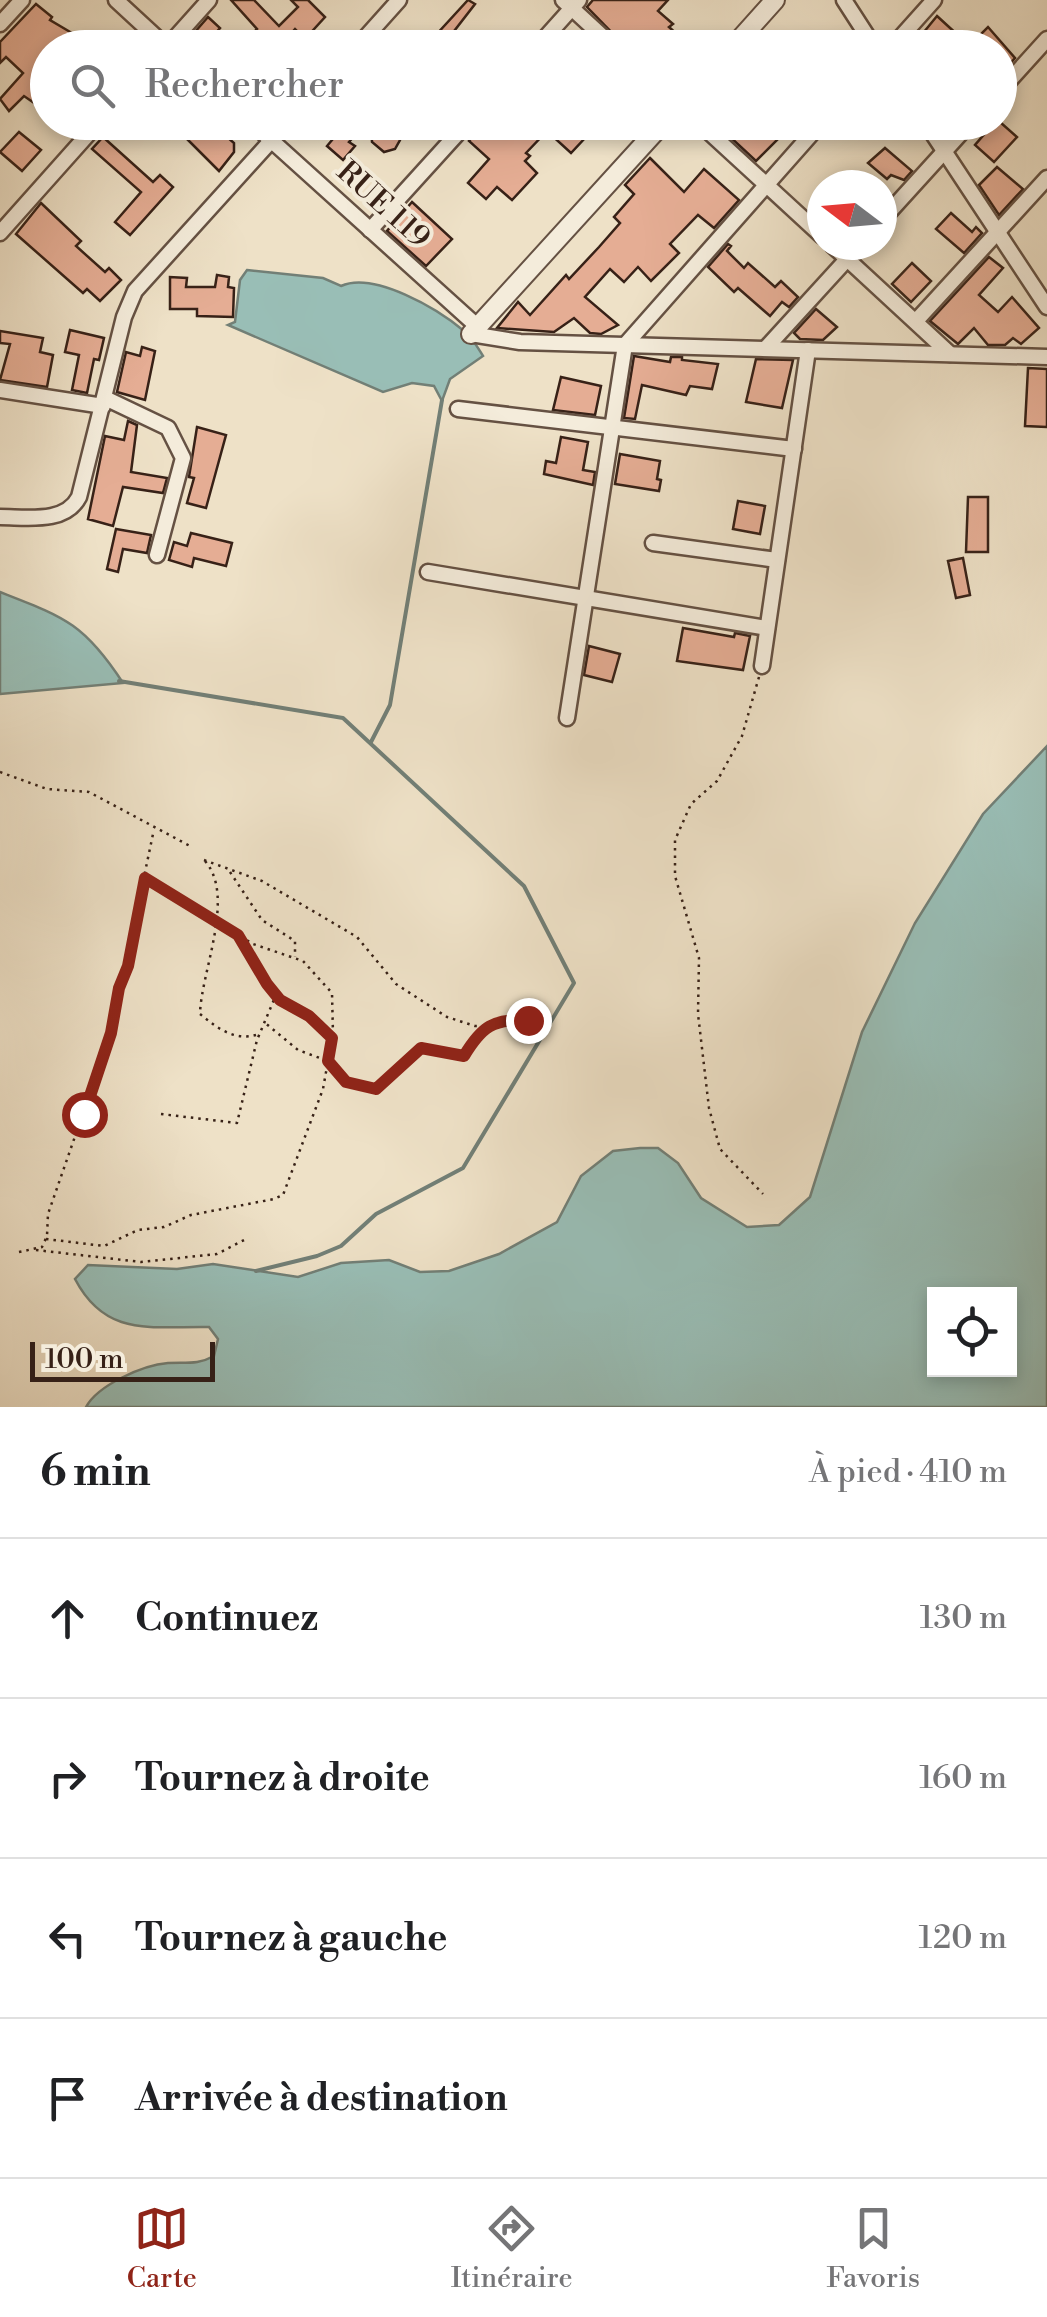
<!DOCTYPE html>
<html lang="fr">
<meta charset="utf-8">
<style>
body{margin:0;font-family:"Libre Bodoni",serif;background:#f6f6f6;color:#202124}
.controls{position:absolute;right:30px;bottom:30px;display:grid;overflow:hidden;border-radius:0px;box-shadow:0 5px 15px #0003}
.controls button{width:90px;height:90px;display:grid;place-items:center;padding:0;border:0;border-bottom:2px solid #e0e0e0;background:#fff;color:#202124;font:50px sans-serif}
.compass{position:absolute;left:807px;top:170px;width:90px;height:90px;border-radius:50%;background:#fff;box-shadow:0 5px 15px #0003;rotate:286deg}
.scale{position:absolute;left:30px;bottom:25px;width:185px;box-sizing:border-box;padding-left:10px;border:5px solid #372117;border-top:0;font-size:28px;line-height:35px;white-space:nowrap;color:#372117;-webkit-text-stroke:8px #f4ecdb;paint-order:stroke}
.stop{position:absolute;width:30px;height:30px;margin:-22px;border:8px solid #8f2418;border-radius:50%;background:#fff}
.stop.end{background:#8f2418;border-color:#fff;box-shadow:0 2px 10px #0008}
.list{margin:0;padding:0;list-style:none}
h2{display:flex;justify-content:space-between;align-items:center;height:130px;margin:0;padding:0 40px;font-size:42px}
h2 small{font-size:32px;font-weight:400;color:#757577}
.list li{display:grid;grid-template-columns:65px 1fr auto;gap:30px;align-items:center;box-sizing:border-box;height:160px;padding:0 40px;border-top:2px solid #e0e0e0}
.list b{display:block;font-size:38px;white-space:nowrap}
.list em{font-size:32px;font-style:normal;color:#757577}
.icon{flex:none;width:55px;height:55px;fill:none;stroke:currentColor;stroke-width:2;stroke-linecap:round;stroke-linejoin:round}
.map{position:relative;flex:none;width:1047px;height:1407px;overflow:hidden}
.search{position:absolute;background:#fff;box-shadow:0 5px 15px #0003;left:30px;right:30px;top:30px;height:110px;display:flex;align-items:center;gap:25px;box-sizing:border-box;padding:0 35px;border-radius:55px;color:#757577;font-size:38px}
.sheet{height:770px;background:#fff}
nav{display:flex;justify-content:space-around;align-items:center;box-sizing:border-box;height:140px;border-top:2px solid #e0e0e0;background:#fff;font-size:28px;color:#757577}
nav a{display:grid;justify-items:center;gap:5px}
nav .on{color:#8f2418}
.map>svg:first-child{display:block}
</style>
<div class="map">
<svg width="1047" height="1407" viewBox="0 0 1047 1407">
<rect width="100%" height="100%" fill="#eee1c7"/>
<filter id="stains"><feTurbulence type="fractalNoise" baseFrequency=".002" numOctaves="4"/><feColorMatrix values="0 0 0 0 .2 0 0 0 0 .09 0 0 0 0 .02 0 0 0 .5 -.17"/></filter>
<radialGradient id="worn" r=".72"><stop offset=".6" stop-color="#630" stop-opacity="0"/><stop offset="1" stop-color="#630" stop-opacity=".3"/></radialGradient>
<g fill="#99beb6" stroke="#727f76" stroke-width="2.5" fill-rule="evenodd">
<path d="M247 270 323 278 341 286C374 271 438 309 464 331 472 337 478 348 483 356L450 379 442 401 434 386 412 383 383 392 228 325 235 322 240 280Z"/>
<path d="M0 592C64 617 84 623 123 683L0 694Z"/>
<path d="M1047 746V1407H86C98 1385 143 1365 168 1363 186 1362 198 1365 214 1356L218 1339 209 1327C151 1326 106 1338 75 1279L88 1265 177 1269 213 1264 298 1277 341 1263 389 1260 420 1272 449 1271 499 1254 557 1222 581 1176 613 1151 640 1148H658L678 1163 701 1198 747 1227 779 1225 810 1197 862 1032 915 923 983 814ZM1010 1294V1370H934V1294Z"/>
</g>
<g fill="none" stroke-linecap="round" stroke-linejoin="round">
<g stroke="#727f76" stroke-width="4">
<polyline points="119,681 343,718 524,886 574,983 463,1168 376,1214 341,1246 317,1256 256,1271"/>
<polyline points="371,742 390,705 442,400"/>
</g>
</g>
<g fill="#e5ad94" stroke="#372117" stroke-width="2.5">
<polygon points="231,0 254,0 279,26 298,7 291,0 308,0 325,17 305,39 295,29 278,48 238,48 257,29"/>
<polygon points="468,0 475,4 441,48 424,48"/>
<polygon points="593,0 668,0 658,11 673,24 669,27 692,48 627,48 587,7"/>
<polygon points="36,4 52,17 50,20 77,36 68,48 48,48 48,97 40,107 24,96 9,111 0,99 23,73 6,57 0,63 0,42"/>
<polygon points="937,16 961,38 953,48 931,48 919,38"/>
<polygon points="208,17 220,28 203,48 181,48"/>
<polygon points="988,27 1015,58 1000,75 1000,48 981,48 974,41"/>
<polygon points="170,122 210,122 234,143 234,152 219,171"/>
<polygon points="325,122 367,122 349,142 355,146 343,160 327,146 337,134"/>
<polygon points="485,122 525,122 532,130 538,122 600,122 571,153 547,131 526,153 530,156 525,161 537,173 512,200 497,187 486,199 468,183 489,159 469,141"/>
<polygon points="714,122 795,122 756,161"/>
<polygon points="995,122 1000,122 1017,137 994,162 975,145"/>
<polygon points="388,124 397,129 400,140 395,149 384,152 372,142 371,125"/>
<polygon points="19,132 41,150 22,171 0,152"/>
<polygon points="103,137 153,182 160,175 173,187 130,235 115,222 141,192 92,149"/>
<polygon points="885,148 912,171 904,180 891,175 887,179 868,163"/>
<polygon points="650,158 684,192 704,169 739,200 714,228 698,215 670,244 679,253 651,281 638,267 624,282 610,269 585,297 618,325 601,334 590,333 574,318 554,332 497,328 518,302 530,315 566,275 569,279 599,247 620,223 614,217 634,194 625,185"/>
<polygon points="997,167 1023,189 999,215 979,185"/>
<polygon points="412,202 452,239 426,266 387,231"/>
<polygon points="41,203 81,241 76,246 105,272 109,268 121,280 100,301 87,289 83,293 16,234"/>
<polygon points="951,213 972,232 976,227 982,233 964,253 936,229"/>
<polygon points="728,244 731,246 727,251 744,268 748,263 775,287 781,281 798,297 789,307 782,302 770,316 738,288 734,292 708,267"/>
<polygon points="989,257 1003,268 979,295 998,312 1012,297 1039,328 1021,344 1013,338 1005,345 988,345 974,328 958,344 930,321"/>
<polygon points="912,263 931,281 911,302 892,284"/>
<polygon points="217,275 229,277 228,287 234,288 233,317 197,316 197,309 170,309 170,277 187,278 186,287 215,287"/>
<polygon points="816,309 837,327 823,340 800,339 794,333"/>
<polygon points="70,330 104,338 99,360 94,359 87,393 72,390 79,355 65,352"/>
<polygon points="0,331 43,338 40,352 53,355 47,387 0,380 10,344 0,343"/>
<polygon points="142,347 155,351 145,400 117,392 126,352 140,356"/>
<polygon points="634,356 670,362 671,357 682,357 682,360 718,364 712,389 690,386 686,395 642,385 635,419 624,418"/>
<polygon points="756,359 793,360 782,408 746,402"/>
<polygon points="1028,368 1047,369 1047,427 1025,426"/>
<polygon points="561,377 601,386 595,415 553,410"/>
<polygon points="128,421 137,425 131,472 167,478 163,493 123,487 113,526 88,519 105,436 124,440"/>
<polygon points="197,427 226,435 206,508 187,503 194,478 189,477"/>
<polygon points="561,437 588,442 583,470 595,472 593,485 544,474 546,461 556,463"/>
<polygon points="620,454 660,461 657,479 661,480 659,491 615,484"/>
<polygon points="968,497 988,497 988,552 966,552"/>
<polygon points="738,501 765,506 760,534 733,529"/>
<polygon points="116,529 151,535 147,553 123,549 118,572 107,569"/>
<polygon points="191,533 232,543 226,566 194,558 192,567 169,560 174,542 187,546"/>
<polygon points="963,558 970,595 956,598 948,561"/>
<polygon points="683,628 734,637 735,633 750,636 743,670 677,661"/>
<polygon points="589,646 620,654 612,682 584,675"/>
</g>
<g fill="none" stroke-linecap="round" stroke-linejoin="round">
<defs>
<g id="minor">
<polyline points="116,0 168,48"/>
<polyline points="563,0 615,48"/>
<polyline points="844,0 875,48"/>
<polyline points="0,24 22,0"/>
<polyline points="166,48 209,0"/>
<polyline points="356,48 399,0"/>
<polyline points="536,48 579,0"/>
<polyline points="891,48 934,0"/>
<polyline points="1000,91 1047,39"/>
<polyline points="251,122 478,327"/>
<polyline points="698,122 822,236"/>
<polyline points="925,122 1047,307"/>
<polyline points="882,220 971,122"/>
<polyline points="370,230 468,122"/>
<polyline points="0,233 99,122"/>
<polyline points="832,245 950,354"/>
<polyline points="916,321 1047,178"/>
<polyline points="471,334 520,342 1047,357"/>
<polyline points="765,349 860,245"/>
<polyline points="0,390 103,406"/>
<polyline points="105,398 168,428 183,458 157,555"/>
<polyline points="458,409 794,449"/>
<path d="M0 517C27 517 65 524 79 497L124 317 135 291 288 122"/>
<polyline points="653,543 777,560"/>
<polyline points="428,572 767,628"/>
<polyline points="762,666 808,350"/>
<polyline points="567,718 625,345 822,122"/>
</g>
<g id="tertiary">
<polyline points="732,48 775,0"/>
<polyline points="471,334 664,122"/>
</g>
</defs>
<use href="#minor" stroke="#655143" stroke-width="19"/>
<use href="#tertiary" stroke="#655143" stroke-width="22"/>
<g stroke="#372117" stroke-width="2.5" stroke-dasharray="2.5 5" stroke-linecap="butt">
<polyline points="759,677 742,736 717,781 691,804 675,840 675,876 699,958 698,1014 709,1108 720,1149 763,1194"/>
<polyline points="0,772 47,789 89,792 190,846"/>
<polyline points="204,860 262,881 357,937 396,984 447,1017 475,1026 492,1026 506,1020 549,1019"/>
<path d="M205 861C236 896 201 972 200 1014 218 1029 236 1042 259 1034"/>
<polyline points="230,872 262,920 295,941 295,957"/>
<polyline points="145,877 253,944 303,961 332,993 333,1034 328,1061 346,1082 376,1089 421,1048 464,1056 478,1034 487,1026"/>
<polyline points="240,938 280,1000 309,1016 331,1037"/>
<polyline points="161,1114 237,1123 257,1040 276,995"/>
<polyline points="46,1239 104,1246 138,1230 164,1227 191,1215 274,1199 283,1195 323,1089 328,1061 298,1050 264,1022"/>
<polyline points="36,1250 141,1262 217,1254 246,1239"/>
<polyline points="19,1252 42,1247 47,1236 48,1214 111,1033 119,988 134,943 135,920 153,834"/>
</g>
<use href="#minor" stroke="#f4ecdb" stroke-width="14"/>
<use href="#tertiary" stroke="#f4ecdb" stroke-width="18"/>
</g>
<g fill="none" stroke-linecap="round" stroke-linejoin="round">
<path stroke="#8f2418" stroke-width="12" d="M84 1114 111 1033 119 988 128 966 145 878 238 935 267 984 280 1000 309 1016 332 1038 328 1061 346 1082 376 1089 421 1048 464 1056C482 1026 493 1019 528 1020"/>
</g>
<g text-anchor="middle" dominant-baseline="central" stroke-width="8" stroke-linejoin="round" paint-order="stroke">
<g font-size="30" fill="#372117" stroke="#f4ecdb">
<text transform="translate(383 205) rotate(42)">RUE 119</text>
</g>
</g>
<rect width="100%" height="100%" filter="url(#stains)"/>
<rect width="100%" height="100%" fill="url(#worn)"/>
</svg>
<div class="controls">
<button><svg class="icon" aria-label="locate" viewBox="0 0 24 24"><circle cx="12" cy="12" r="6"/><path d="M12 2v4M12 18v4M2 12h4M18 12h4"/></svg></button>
</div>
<svg class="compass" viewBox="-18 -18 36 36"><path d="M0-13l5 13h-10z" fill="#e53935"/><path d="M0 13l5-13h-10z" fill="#757577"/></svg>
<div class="scale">100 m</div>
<div class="stop" style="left:84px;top:1114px"></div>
<div class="stop end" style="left:528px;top:1020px"></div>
<div class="search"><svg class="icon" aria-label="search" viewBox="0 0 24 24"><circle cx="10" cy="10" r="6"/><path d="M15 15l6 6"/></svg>Rechercher</div>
</div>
<section class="sheet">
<h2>6 min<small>À pied · 410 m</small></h2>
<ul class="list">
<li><svg class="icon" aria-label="ahead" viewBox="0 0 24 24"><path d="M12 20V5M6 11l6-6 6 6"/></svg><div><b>Continuez</b></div><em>130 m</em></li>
<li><svg class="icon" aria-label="right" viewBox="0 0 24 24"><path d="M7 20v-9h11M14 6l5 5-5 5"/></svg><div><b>Tournez à droite</b></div><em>160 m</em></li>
<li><svg class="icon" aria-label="left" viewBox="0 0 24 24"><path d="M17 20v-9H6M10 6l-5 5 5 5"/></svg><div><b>Tournez à gauche</b></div><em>120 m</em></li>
<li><svg class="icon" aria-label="arrive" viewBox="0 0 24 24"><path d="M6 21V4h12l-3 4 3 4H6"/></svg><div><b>Arrivée à destination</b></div></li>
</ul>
</section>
<nav>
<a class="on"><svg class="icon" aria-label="map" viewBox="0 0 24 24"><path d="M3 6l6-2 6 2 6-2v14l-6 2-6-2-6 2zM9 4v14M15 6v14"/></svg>Carte</a>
<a><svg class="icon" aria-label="directions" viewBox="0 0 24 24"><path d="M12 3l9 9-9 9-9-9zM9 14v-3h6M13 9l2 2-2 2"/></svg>Itinéraire</a>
<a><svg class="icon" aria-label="saved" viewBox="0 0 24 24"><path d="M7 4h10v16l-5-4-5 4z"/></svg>Favoris</a>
</nav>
